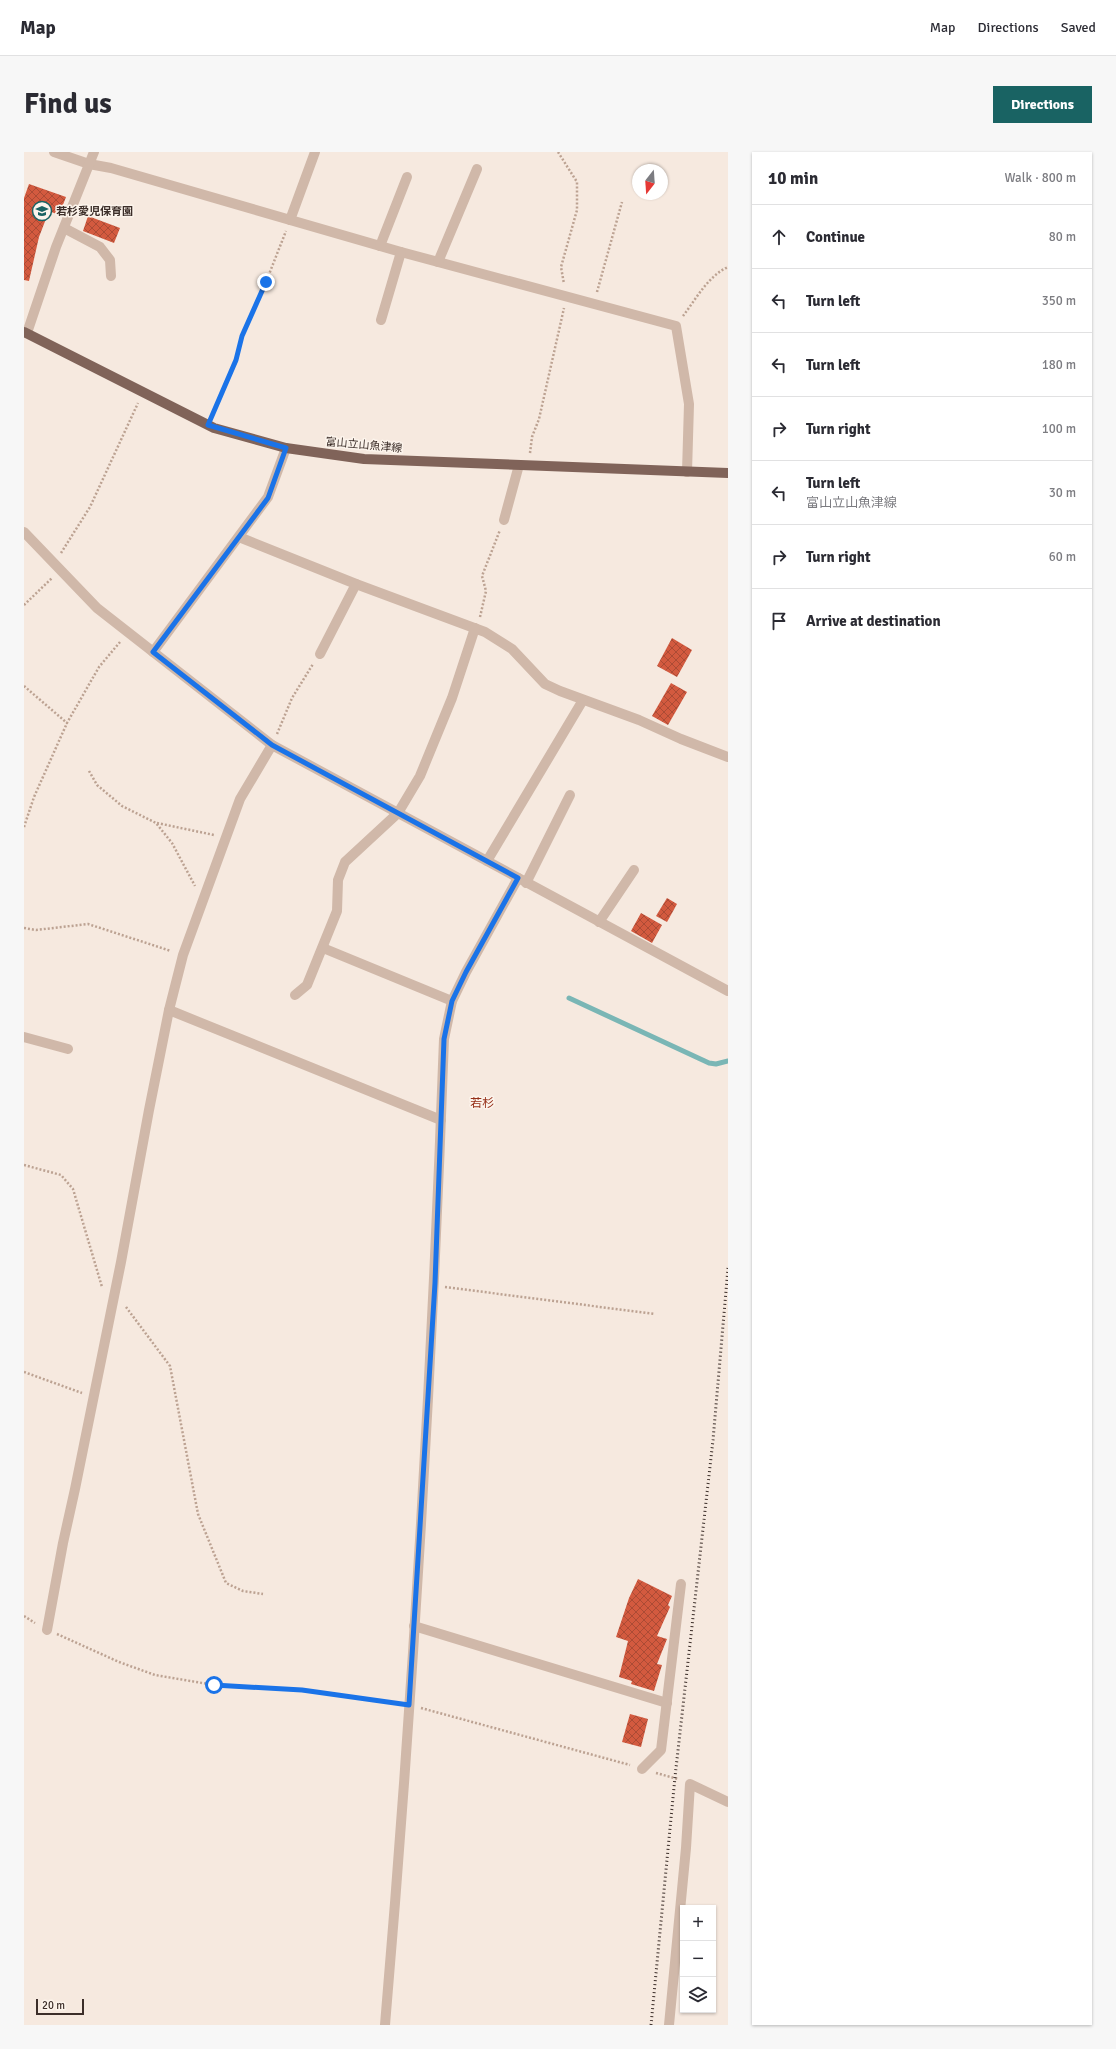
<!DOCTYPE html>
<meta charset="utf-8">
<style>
body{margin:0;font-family:Signika,"Noto Sans JP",sans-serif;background:#f7f7f7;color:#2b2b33}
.controls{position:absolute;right:12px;bottom:12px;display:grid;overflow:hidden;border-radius:0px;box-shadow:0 1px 3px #0004}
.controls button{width:36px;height:36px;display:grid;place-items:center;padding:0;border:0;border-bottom:1px solid #e1e1e2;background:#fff;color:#2b2b33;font:20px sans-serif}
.compass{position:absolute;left:608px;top:12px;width:36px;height:36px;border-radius:50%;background:#fff;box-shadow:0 1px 3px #0004;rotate:197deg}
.scale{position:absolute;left:12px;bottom:10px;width:48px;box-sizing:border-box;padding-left:4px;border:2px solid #3c2e29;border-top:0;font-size:11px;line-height:14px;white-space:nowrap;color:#3c2e29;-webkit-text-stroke:3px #fcf4ec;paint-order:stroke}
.stop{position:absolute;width:12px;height:12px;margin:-9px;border:3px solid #1a73e8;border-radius:50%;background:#fff}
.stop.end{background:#1a73e8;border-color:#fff;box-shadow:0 1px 4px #0008}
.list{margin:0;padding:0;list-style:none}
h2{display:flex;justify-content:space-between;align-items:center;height:52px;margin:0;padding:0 16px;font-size:17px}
h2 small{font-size:13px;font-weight:400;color:#7c7c81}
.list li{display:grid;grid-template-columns:26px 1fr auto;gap:12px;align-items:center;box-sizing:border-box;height:64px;padding:0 16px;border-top:1px solid #e1e1e2}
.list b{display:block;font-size:15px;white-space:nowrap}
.list p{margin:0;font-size:13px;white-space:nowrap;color:#7c7c81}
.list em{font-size:13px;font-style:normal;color:#7c7c81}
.icon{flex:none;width:22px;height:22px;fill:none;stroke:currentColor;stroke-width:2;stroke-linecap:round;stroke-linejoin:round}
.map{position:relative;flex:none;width:704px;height:1873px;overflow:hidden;border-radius:0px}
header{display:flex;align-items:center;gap:24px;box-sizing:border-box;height:56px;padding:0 20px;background:#fff;border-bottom:1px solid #e1e1e2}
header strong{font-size:19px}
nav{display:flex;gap:22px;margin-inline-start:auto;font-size:14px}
.intro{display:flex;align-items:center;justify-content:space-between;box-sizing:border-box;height:96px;padding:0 24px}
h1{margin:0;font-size:28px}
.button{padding:10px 18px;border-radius:0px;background:#196363;color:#fff;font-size:14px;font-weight:700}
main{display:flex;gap:24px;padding:0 24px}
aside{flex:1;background:#fff;border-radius:0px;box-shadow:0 1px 3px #0004}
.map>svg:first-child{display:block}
</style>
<header>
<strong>Map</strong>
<nav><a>Map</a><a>Directions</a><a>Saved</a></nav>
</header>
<div class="intro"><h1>Find us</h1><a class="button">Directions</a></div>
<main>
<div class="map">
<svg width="704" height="1873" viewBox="0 0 704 1873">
<defs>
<pattern id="building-cross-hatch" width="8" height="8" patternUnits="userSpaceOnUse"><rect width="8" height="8" fill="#d35a3f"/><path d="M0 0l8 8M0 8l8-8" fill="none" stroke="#ac4b35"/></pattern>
</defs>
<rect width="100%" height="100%" fill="#f6e9df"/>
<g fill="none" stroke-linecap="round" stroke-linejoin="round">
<polyline stroke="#7ab6b5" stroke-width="5" points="545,846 685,911 692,912 704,909"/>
</g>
<g fill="url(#building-cross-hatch)">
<polygon points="5,32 42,45 35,63 25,59 15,85 5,129 0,128 0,46"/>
<polygon points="64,64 96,76 90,91 59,79"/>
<polygon points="648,486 668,498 653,525 633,514"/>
<polygon points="647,531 663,540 644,573 628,564"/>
<polygon points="643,746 653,752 643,770 632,764"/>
<polygon points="617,761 638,773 628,791 607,779"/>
<polygon points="614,1427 648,1444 644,1453 646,1455 633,1484 643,1487 633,1512 638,1513 630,1539 607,1532 608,1529 595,1525 604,1489 592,1485 605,1446"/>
<polygon points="606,1562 624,1567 617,1595 598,1590"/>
</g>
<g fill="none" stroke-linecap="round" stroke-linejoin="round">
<g stroke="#bca292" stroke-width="2.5" stroke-dasharray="2 2" stroke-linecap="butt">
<polyline points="534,0 553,30 553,58 537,115 540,132"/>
<polyline points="573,140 598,50"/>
<path d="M659 164C672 147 684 124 704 115"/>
<polyline points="189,261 213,208 218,184 242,130 262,79"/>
<polyline points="506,301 508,285 515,267 540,156"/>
<polyline points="37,401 66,355 114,251"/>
<polyline points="0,453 28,426"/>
<polyline points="456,465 462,439 458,424 476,378"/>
<polyline points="0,534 43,571 75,515 96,490"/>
<polyline points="253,582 268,546 289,512"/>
<polyline points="65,619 73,633 98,654 132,671 148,691 171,734"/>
<polyline points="133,671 190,683"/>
<polyline points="0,675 10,645 43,571"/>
<polyline points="0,776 12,778 64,772 147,799"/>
<polyline points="0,1013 37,1023 49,1037 78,1135"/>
<polyline points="421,1135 631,1162"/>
<polyline points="102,1155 146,1214 174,1362 202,1431 219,1439 239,1442"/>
<polyline points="0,1220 58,1241"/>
<polyline points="0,1464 11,1471"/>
<polyline points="33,1482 95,1510 131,1523 190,1533 279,1538 372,1551"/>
<polyline points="397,1556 606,1613"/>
<polyline points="632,1621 654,1627"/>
</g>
<g stroke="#d0b8a9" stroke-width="10">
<polyline points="30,0 65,12 87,16 377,100 652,174 665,252 663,320"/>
<polyline points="266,68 291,0"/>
<polyline points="40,76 76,95 86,108 87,124"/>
<polyline points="356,94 383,25"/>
<polyline points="414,110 453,17"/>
<polyline points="357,168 377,100"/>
<polyline points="3,181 32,95 70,0"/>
<polyline points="480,368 495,313"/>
<polyline points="0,380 73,456 248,593 704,839"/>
<polyline points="215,385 332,432 461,480 488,497 521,532 536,539 615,568 657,587 704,605"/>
<polyline points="129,500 244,345 262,296"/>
<polyline points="296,502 332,432"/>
<polyline points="463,709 559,548"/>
<polyline points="502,731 546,643"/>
<polyline points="575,770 610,718"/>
<polyline points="299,796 428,849"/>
<polyline points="271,843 283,833 313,759 314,728 321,710 374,661 396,624 428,546 451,476"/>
<polyline points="145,858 417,968"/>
<polyline points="0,885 44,897"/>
<polyline points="390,1474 643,1551"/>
<polyline points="23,1478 39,1391 51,1337 97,1110 125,958 145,858 159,803 216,647 248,593"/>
<polyline points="618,1617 637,1598 657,1432"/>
<path d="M361 1873C389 1545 408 1216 420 887L428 849 442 820 494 726"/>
<polyline points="645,1873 662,1696 666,1632 704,1650"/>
</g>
<polyline stroke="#806359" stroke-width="10" points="0,180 190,276 262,296 340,307 704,321"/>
<polyline stroke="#3c2e29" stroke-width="3" stroke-dasharray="1 3" stroke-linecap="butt" points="627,1873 651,1625 689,1288 704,1116"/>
</g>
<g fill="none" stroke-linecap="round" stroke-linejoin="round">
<polyline stroke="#1a73e8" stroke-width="5" points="190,1533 278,1538 385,1553 411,1131 420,887 428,849 442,820 494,726 248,593 129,500 244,346 262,296 184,273 212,208 218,184 242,130"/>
</g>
<defs>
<symbol id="school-ring" viewBox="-11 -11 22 22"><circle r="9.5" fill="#fcf4ec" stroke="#196363" stroke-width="1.5"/><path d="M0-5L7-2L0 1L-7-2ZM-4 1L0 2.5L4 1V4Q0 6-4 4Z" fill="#196363"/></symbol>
</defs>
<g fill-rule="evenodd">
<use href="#school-ring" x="7" y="48" width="22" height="22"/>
</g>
<g text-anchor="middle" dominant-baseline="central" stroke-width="3" stroke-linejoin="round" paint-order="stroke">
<g font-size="11" font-weight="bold" fill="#3c2e29" stroke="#fcf4ec" text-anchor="start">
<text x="32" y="59">若杉愛児保育園</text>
</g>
<g font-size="11" fill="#3c2e29" stroke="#fcf4ec">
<text transform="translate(340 293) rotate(5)">富山立山魚津線</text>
</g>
<g font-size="12" fill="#952f18" stroke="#fcf4ec">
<text x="458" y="951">若杉</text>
</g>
</g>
</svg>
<div class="controls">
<button>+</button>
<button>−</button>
<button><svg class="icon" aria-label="layers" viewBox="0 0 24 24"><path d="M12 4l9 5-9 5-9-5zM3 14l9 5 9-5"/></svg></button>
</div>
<svg class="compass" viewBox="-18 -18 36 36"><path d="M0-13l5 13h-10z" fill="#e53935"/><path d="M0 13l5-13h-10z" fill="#7c7c81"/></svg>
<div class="scale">20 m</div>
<div class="stop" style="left:190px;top:1533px"></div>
<div class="stop end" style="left:242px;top:130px"></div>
</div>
<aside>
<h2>10 min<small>Walk · 800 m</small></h2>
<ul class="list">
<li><svg class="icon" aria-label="ahead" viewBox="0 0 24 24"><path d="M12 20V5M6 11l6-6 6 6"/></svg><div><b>Continue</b></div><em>80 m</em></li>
<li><svg class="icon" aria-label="left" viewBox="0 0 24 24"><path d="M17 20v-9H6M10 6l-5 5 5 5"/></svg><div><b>Turn left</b></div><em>350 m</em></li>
<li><svg class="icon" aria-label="left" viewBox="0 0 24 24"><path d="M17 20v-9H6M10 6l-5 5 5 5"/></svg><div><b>Turn left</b></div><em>180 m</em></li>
<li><svg class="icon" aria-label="right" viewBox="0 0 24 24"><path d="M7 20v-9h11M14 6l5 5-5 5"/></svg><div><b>Turn right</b></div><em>100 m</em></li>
<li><svg class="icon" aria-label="left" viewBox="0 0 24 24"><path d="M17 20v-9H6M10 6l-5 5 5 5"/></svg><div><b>Turn left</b><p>富山立山魚津線</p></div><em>30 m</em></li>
<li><svg class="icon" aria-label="right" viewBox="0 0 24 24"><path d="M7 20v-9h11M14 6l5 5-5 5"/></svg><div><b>Turn right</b></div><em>60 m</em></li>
<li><svg class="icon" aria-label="arrive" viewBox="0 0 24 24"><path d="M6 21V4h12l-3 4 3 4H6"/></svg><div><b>Arrive at destination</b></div></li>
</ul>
</aside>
</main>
